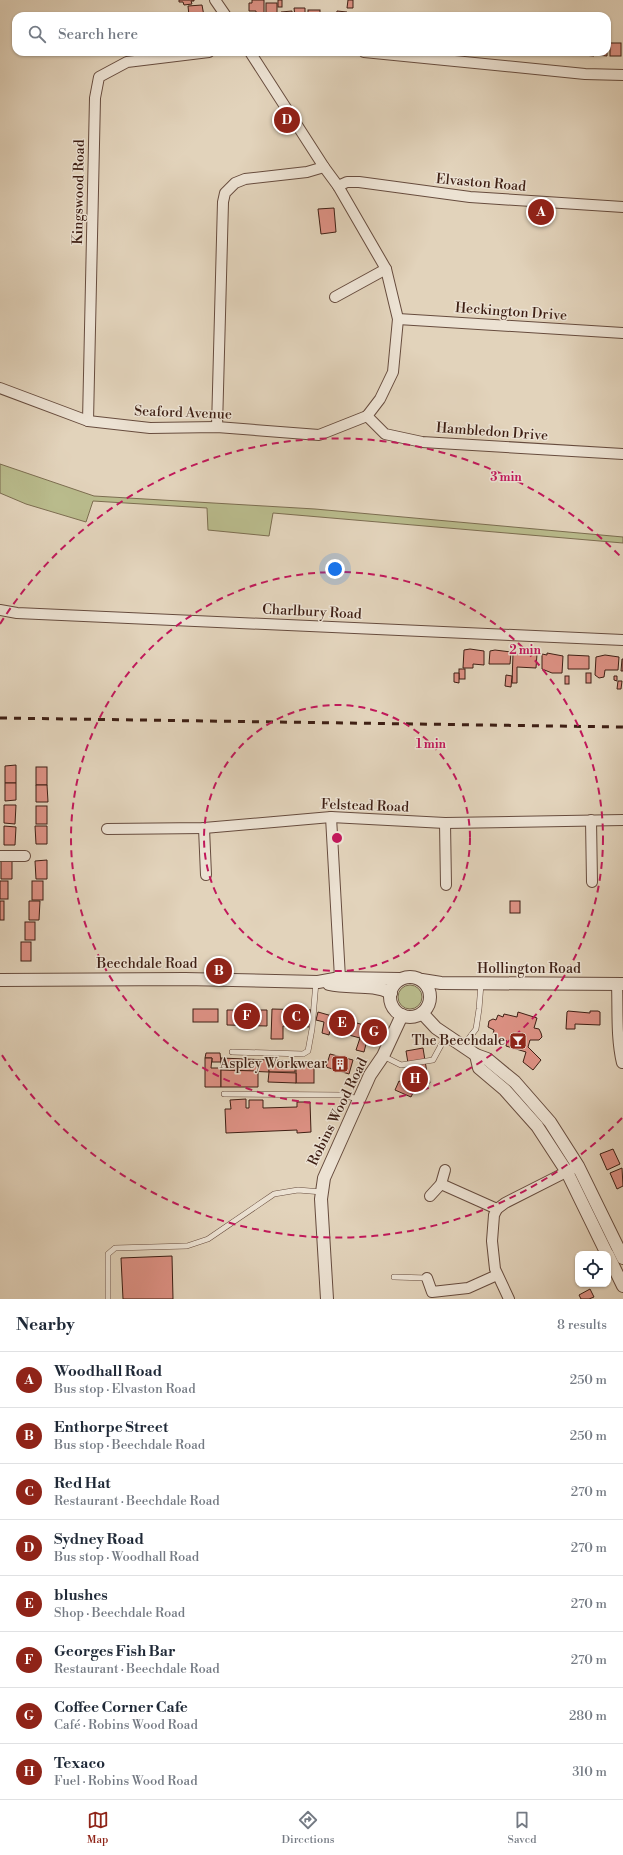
<!DOCTYPE html>
<meta charset="utf-8">
<style>
body{margin:0;font-family:"Libre Bodoni",serif;background:#f6f6f7;color:#1f2937}
.controls{position:absolute;right:12px;bottom:12px;display:grid;overflow:hidden;border-radius:8px;box-shadow:0 1px 3px #0004}
.controls button{width:36px;height:36px;display:grid;place-items:center;padding:0;border:0;border-bottom:1px solid #e0e1e3;background:#fff;color:#1f2937;font:20px sans-serif}
.you{position:absolute;left:335px;top:569px;width:14px;height:14px;margin:-10px;border:3px solid #fff;border-radius:50%;background:#1a73e8;box-shadow:0 0 0 6px #1a73e833}
.badge{display:grid;place-items:center;width:26px;height:26px;border-radius:50%;background:#8f2418;color:#fff;font-size:13px;font-weight:700}
.pin{position:absolute;translate:-50% -50%;border:2px solid #fff;box-shadow:0 1px 4px #0006}
.list{margin:0;padding:0;list-style:none}
h2{display:flex;justify-content:space-between;align-items:center;height:52px;margin:0;padding:0 16px;font-size:17px}
h2 small{font-size:13px;font-weight:400;color:#747a83}
.list li{display:grid;grid-template-columns:26px 1fr auto;gap:12px;align-items:center;box-sizing:border-box;height:56px;padding:0 16px;border-top:1px solid #e0e1e3}
.list b{display:block;font-size:15px;white-space:nowrap}
.list p{margin:0;font-size:13px;white-space:nowrap;color:#747a83}
.list em{font-size:13px;font-style:normal;color:#747a83}
.icon{flex:none;width:22px;height:22px;fill:none;stroke:currentColor;stroke-width:2;stroke-linecap:round;stroke-linejoin:round}
.map{position:relative;flex:none;width:623px;height:1299px;overflow:hidden}
.search{position:absolute;background:#fff;box-shadow:0 1px 3px #0004;left:12px;right:12px;top:12px;height:44px;display:flex;align-items:center;gap:10px;box-sizing:border-box;padding:0 14px;border-radius:12px;color:#747a83;font-size:15px}
.sheet{height:500px;background:#fff}
nav{display:flex;justify-content:space-around;align-items:center;box-sizing:border-box;height:56px;border-top:1px solid #e0e1e3;background:#fff;font-size:11px;color:#747a83}
nav a{display:grid;justify-items:center;gap:2px}
nav .on{color:#8f2418}
.map>svg:first-child{display:block}
</style>
<div class="map">
<svg width="623" height="1299" viewBox="0 0 623 1299">
<rect width="100%" height="100%" fill="#e2d3bb"/>
<filter id="stains"><feTurbulence type="fractalNoise" baseFrequency=".005" numOctaves="4"/><feColorMatrix values="0 0 0 0 .2 0 0 0 0 .09 0 0 0 0 .02 0 0 0 .5 -.17"/></filter>
<radialGradient id="worn" r=".72"><stop offset=".6" stop-color="#630" stop-opacity="0"/><stop offset="1" stop-color="#630" stop-opacity=".3"/></radialGradient>
<g fill="#b9bb8c" stroke="#7c6d50">
<polygon points="0,464 94,496 315,509 623,537 623,543 273,513 269,536 208,530 207,508 93,501 86,522 26,504 0,493"/>
<circle cx="410" cy="997" r="12"/>
</g>
<g fill="#dd9184" stroke="#3e1f14">
<polygon points="179,0 194,0 194,1 191,1 192,4 184,5 183,2 179,2"/>
<polygon points="252,0 264,0 264,16 256,16 256,11 249,11 249,3 252,3"/>
<rect x="278" y="0" width="4" height="7"/>
<polygon points="348,0 353,0 353,8 347,8"/>
<rect x="266" y="3" width="11" height="13"/>
<polygon points="202,5 204,16 189,16 188,6"/>
<polygon points="294,8 305,8 305,16 295,16"/>
<rect x="308" y="10" width="12" height="6"/>
<polygon points="292,11 292,16 282,16 281,12"/>
<polygon points="337,11 347,12 347,16 336,16"/>
<rect x="323" y="13" width="11" height="3"/>
<polygon points="607,43 607,56 597,55 597,52 607,52"/>
<rect x="610" y="43" width="11" height="13"/>
<polygon points="557,52 567,52 567,55 557,54"/>
<rect x="571" y="52" width="11" height="3"/>
<polygon points="583,52 594,52 594,56 583,55"/>
<polygon points="334,208 336,232 321,234 318,209"/>
<polygon points="470,649 484,651 484,665 473,664 473,668 463,668 464,650"/>
<polygon points="495,650 511,652 510,664 489,664 490,651"/>
<polygon points="522,652 537,654 536,668 517,667 517,683 512,683 513,654 522,654"/>
<polygon points="547,653 563,656 562,673 552,673 542,669 542,654 547,655"/>
<polygon points="568,655 589,656 589,669 568,669"/>
<polygon points="605,655 619,657 618,670 605,670 604,677 599,678 595,675 596,657"/>
<polygon points="622,659 623,659 623,671 621,671"/>
<rect x="459" y="669" width="6" height="10"/>
<polygon points="454,673 459,673 459,683 454,682"/>
<rect x="586" y="673" width="5" height="10"/>
<polygon points="506,675 512,676 511,687 505,686"/>
<rect x="565" y="676" width="4" height="8"/>
<polygon points="614,676 617,676 617,681 614,680"/>
<polygon points="618,681 622,681 621,689 617,689"/>
<polygon points="16,765 16,783 5,783 5,766"/>
<rect x="36" y="767" width="11" height="18"/>
<polygon points="5,783 16,783 16,800 5,801"/>
<polygon points="36,785 47,785 48,802 36,802"/>
<polygon points="4,805 16,805 15,824 4,823"/>
<rect x="36" y="806" width="11" height="18"/>
<polygon points="4,826 16,827 15,845 4,845"/>
<polygon points="35,826 47,826 47,844 36,844"/>
<polygon points="12,860 12,879 1,879 1,861"/>
<polygon points="47,860 47,879 36,879 35,861"/>
<rect x="0" y="881" width="8" height="18"/>
<rect x="32" y="881" width="11" height="19"/>
<rect x="0" y="901" width="4" height="19"/>
<polygon points="29,901 40,901 39,920 29,920"/>
<rect x="510" y="901" width="10" height="12"/>
<rect x="25" y="922" width="10" height="18"/>
<rect x="21" y="942" width="10" height="19"/>
<rect x="193" y="1009" width="25" height="13"/>
<polygon points="272,1009 311,1010 311,1027 283,1026 283,1039 271,1039"/>
<polygon points="227,1010 267,1010 267,1026 227,1025"/>
<polygon points="568,1011 590,1013 590,1011 598,1011 600,1012 600,1025 575,1024 575,1029 566,1029 567,1012"/>
<polygon points="318,1012 371,1027 370,1028 378,1030 376,1038 368,1036 364,1052 356,1050 360,1038 330,1030 329,1035 322,1033 324,1022 316,1020"/>
<polygon points="518,1012 537,1018 534,1028 539,1029 541,1033 542,1037 539,1040 530,1040 528,1047 541,1060 533,1070 523,1062 526,1052 506,1046 507,1041 496,1038 497,1035 493,1034 494,1030 488,1027 489,1021 493,1019 496,1020 498,1015 503,1017 504,1014 517,1017"/>
<polygon points="423,1048 427,1073 410,1075 406,1051"/>
<polygon points="206,1053 220,1053 221,1062 212,1062 212,1058 205,1058"/>
<polygon points="330,1054 353,1060 349,1074 326,1067"/>
<polygon points="205,1058 212,1058 211,1068 221,1068 221,1087 205,1087"/>
<polygon points="221,1058 269,1060 269,1072 221,1070"/>
<polygon points="269,1060 295,1061 295,1072 269,1072"/>
<rect x="296" y="1063" width="18" height="20"/>
<polygon points="221,1070 258,1071 258,1087 221,1087"/>
<polygon points="269,1072 296,1073 296,1083 268,1082"/>
<polygon points="428,1073 430,1083 410,1086 408,1075"/>
<polygon points="399,1081 415,1089 411,1097 395,1090"/>
<polygon points="246,1099 246,1108 249,1108 249,1100 263,1100 263,1108 297,1107 297,1102 310,1102 311,1132 297,1133 297,1130 226,1133 225,1109 231,1109 230,1100"/>
<polygon points="613,1149 620,1164 607,1170 600,1154"/>
<polygon points="622,1168 623,1186 617,1189 610,1173"/>
<polygon points="172,1256 173,1299 123,1299 121,1258"/>
<polygon points="590,1289 594,1297 589,1299 581,1299 579,1295"/>
</g>
<g fill="none" stroke-linecap="round" stroke-linejoin="round">
<defs>
<g id="service">
<polyline points="463,1046 476,1029 479,1009 481,984"/>
<polyline points="232,1052 303,1054 308,1051 312,1029 316,982"/>
<polyline points="383,1056 401,1065 433,1060 446,1036"/>
<polyline points="224,1094 341,1095 359,1099"/>
<polyline points="394,1277 427,1278"/>
<polyline points="108,1299 108,1254 115,1248 187,1246 208,1239 274,1194 298,1190 322,1192"/>
</g>
<g id="minor">
<polyline points="215,0 226,16"/>
<polyline points="250,52 324,167 338,186 386,269 398,319 393,372 380,399 367,416"/>
<polyline points="364,52 585,74 623,75"/>
<polyline points="338,186 347,182 359,182 470,197 623,207"/>
<polyline points="335,297 386,269"/>
<polyline points="398,319 623,333"/>
<polyline points="0,388 88,421 150,428 217,427 319,435 367,416"/>
<polyline points="367,416 385,434 422,442 623,454"/>
<polyline points="88,421 95,98 99,77 127,62 209,52"/>
<polyline points="217,427 223,202 225,193 235,183 245,179 307,172 324,167"/>
<polyline points="0,610 17,613 623,640"/>
<polyline points="331,817 340,978"/>
<polyline points="591,820 592,882"/>
<polyline points="445,823 446,885"/>
<polyline points="204,828 206,875"/>
<polyline points="107,829 204,828 331,817 445,823 623,820"/>
<polyline points="0,856 25,856"/>
<path d="M617 984C618 1011 616 1037 622 1063"/>
<polyline points="441,1184 497,1209"/>
<polyline points="430,1196 441,1184 445,1170"/>
<polyline points="427,1278 432,1292 468,1288 497,1275"/>
<polyline points="509,1299 495,1269 492,1241 494,1215 497,1209 505,1203 578,1166"/>
</g>
<g id="tertiary">
<circle cx="410" cy="997" r="20"/>
<polyline points="0,980 185,979 318,982 340,978 399,979"/>
<polyline points="422,980 441,983 623,984"/>
<path d="M329 984C350 989 372 983 391 993"/>
<polyline points="422,1013 436,1028 476,1055 487,1059 515,1082 550,1122 578,1166 623,1258"/>
<polyline points="476,1055 479,1068 505,1090 537,1126 567,1172 607,1254"/>
<polyline points="608,1255 623,1286"/>
<polyline points="327,1299 321,1199 324,1178 370,1075 383,1056 402,1015"/>
</g>
</defs>
<use href="#service" stroke="#674c3e" stroke-width="6"/>
<use href="#minor" stroke="#674c3e" stroke-width="12"/>
<use href="#tertiary" stroke="#674c3e" stroke-width="14"/>
<use href="#service" stroke="#ece2d3" stroke-width="5"/>
<use href="#minor" stroke="#ece2d3" stroke-width="10"/>
<use href="#tertiary" stroke="#ece2d3" stroke-width="12"/>
<polyline stroke="#3e1f14" stroke-width="3" stroke-dasharray="7 7" stroke-linecap="butt" points="0,718 623,727"/>
</g>
<g fill="none" stroke="#c2185b" stroke-width="2" stroke-dasharray="7 5">
<circle cx="337" cy="838" r="133"/>
<circle cx="337" cy="838" r="266"/>
<path d="M622 1118A399 399 0 0 1 0 1052M0 624A399 399 0 0 1 622 558"/>
</g>
<defs>
<symbol id="bar-square" viewBox="-11 -11 22 22"><rect x="-9" y="-9" width="18" height="18" rx="4" fill="#8f2418" stroke="#ece2d3"/><path d="M-6-5H6L.8 .8V4.5H3.5V6h-7V4.5H-.8V.8Z" fill="#fff"/></symbol>
<symbol id="building-square" viewBox="-11 -11 22 22"><rect x="-9" y="-9" width="18" height="18" rx="4" fill="#8f2418" stroke="#ece2d3"/><path d="M-4-6H4V6H1V3H-1V6H-4ZM-2.5-4.3h1.7v1.8h-1.7ZM.8-4.3h1.7v1.8H.8ZM-2.5-1h1.7V.8h-1.7ZM.8-1h1.7V.8H.8Z" fill="#fff"/></symbol>
</defs>
<g fill-rule="evenodd">
<use href="#bar-square" x="508" y="1031" width="20" height="20"/>
<use href="#building-square" x="330" y="1054" width="20" height="20"/>
</g>
<g text-anchor="middle" dominant-baseline="central" stroke-width="3" stroke-linejoin="round" paint-order="stroke">
<g font-size="14" fill="#3e1f14" stroke="#ece2d3">
<text transform="translate(481 183) rotate(5)">Elvaston Road</text>
<text transform="translate(79 192) rotate(-89)">Kingswood Road</text>
<text transform="translate(511 312) rotate(4)">Heckington Drive</text>
<text transform="translate(183 413) rotate(2)">Seaford Avenue</text>
<text transform="translate(492 432) rotate(4)">Hambledon Drive</text>
<text transform="translate(312 612) rotate(3)">Charlbury Road</text>
<text transform="translate(365 806) rotate(2)">Felstead Road</text>
<text x="147" y="964">Beechdale Road</text>
<text x="529" y="969">Hollington Road</text>
<text transform="translate(338 1112) rotate(-64)">Robins Wood Road</text>
</g>
<g font-size="14" fill="#3e1f14" stroke="#ece2d3" text-anchor="end">
<text x="505" y="1041">The Beechdale</text>
<text x="327" y="1064">Aspley Workwear</text>
</g>
</g>
<circle cx="337" cy="838" r="6" fill="#c2185b" stroke="#ece2d3" stroke-width="2"/>
<g font-size="12" text-anchor="middle" font-weight="bold" fill="#c2185b" stroke="#ece2d3" stroke-width="3" stroke-linejoin="round" paint-order="stroke">
<text x="506" y="481">3 min</text>
<text x="525" y="654">2 min</text>
<text x="431" y="748">1 min</text>
</g>
<rect width="100%" height="100%" filter="url(#stains)"/>
<rect width="100%" height="100%" fill="url(#worn)"/>
</svg>
<div class="controls">
<button><svg class="icon" aria-label="locate" viewBox="0 0 24 24"><circle cx="12" cy="12" r="6"/><path d="M12 2v4M12 18v4M2 12h4M18 12h4"/></svg></button>
</div>
<div class="you"></div>
<div class="pin badge" style="left:541px;top:212px">A</div>
<div class="pin badge" style="left:219px;top:971px">B</div>
<div class="pin badge" style="left:296px;top:1017px">C</div>
<div class="pin badge" style="left:287px;top:120px">D</div>
<div class="pin badge" style="left:342px;top:1023px">E</div>
<div class="pin badge" style="left:247px;top:1016px">F</div>
<div class="pin badge" style="left:374px;top:1032px">G</div>
<div class="pin badge" style="left:415px;top:1079px">H</div>
<div class="search"><svg class="icon" aria-label="search" viewBox="0 0 24 24"><circle cx="10" cy="10" r="6"/><path d="M15 15l6 6"/></svg>Search here</div>
</div>
<section class="sheet">
<h2>Nearby<small>8 results</small></h2>
<ul class="list">
<li><span class="badge">A</span><div><b>Woodhall Road</b><p>Bus stop · Elvaston Road</p></div><em>250 m</em></li>
<li><span class="badge">B</span><div><b>Enthorpe Street</b><p>Bus stop · Beechdale Road</p></div><em>250 m</em></li>
<li><span class="badge">C</span><div><b>Red Hat</b><p>Restaurant · Beechdale Road</p></div><em>270 m</em></li>
<li><span class="badge">D</span><div><b>Sydney Road</b><p>Bus stop · Woodhall Road</p></div><em>270 m</em></li>
<li><span class="badge">E</span><div><b>blushes</b><p>Shop · Beechdale Road</p></div><em>270 m</em></li>
<li><span class="badge">F</span><div><b>Georges Fish Bar</b><p>Restaurant · Beechdale Road</p></div><em>270 m</em></li>
<li><span class="badge">G</span><div><b>Coffee Corner Cafe</b><p>Café · Robins Wood Road</p></div><em>280 m</em></li>
<li><span class="badge">H</span><div><b>Texaco</b><p>Fuel · Robins Wood Road</p></div><em>310 m</em></li>
</ul>
</section>
<nav>
<a class="on"><svg class="icon" aria-label="map" viewBox="0 0 24 24"><path d="M3 6l6-2 6 2 6-2v14l-6 2-6-2-6 2zM9 4v14M15 6v14"/></svg>Map</a>
<a><svg class="icon" aria-label="directions" viewBox="0 0 24 24"><path d="M12 3l9 9-9 9-9-9zM9 14v-3h6M13 9l2 2-2 2"/></svg>Directions</a>
<a><svg class="icon" aria-label="saved" viewBox="0 0 24 24"><path d="M7 4h10v16l-5-4-5 4z"/></svg>Saved</a>
</nav>
